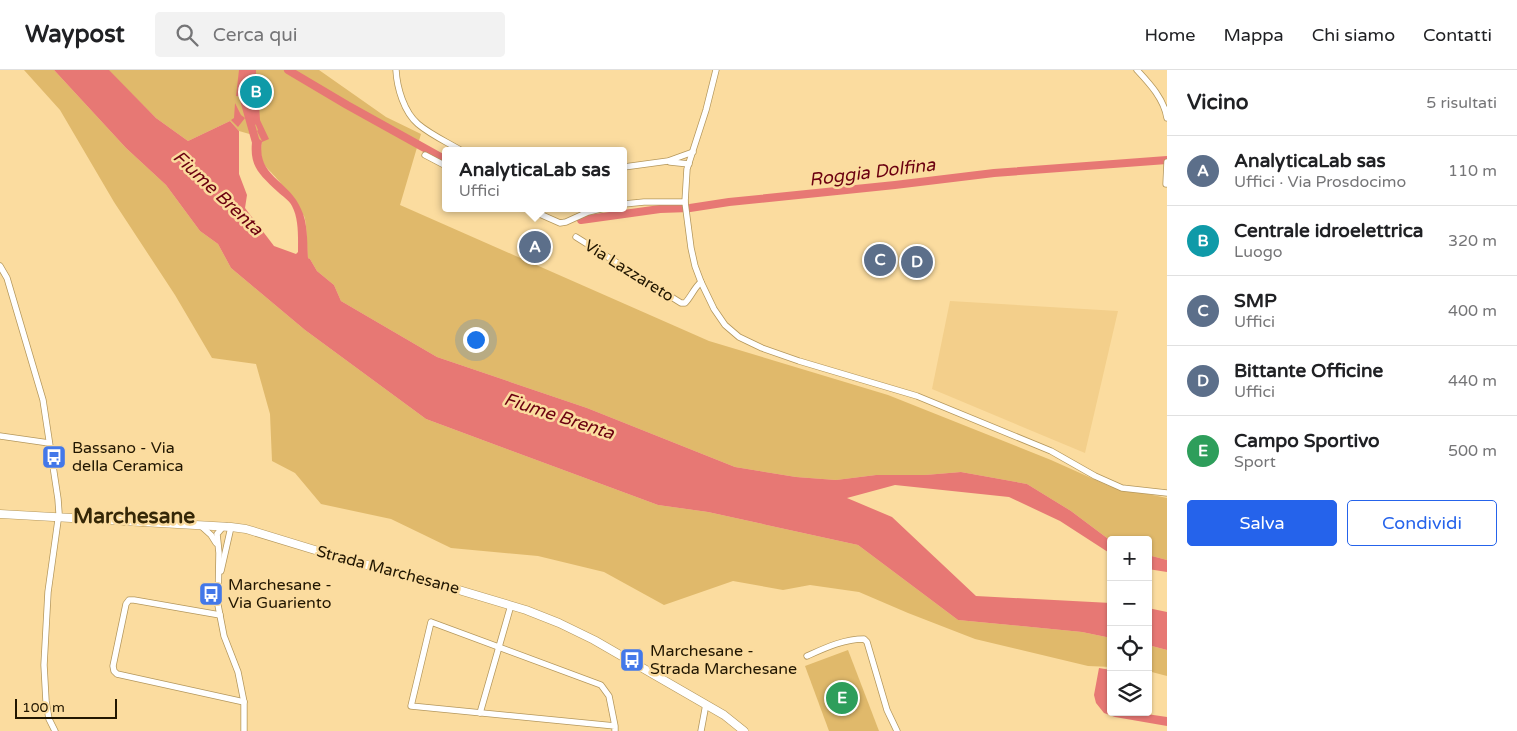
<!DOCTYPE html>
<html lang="it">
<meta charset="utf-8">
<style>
body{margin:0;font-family:"Varela Round",sans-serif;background:#f2f2f2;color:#202124}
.controls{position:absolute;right:15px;bottom:15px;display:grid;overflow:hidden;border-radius:5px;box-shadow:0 1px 4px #0004}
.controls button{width:45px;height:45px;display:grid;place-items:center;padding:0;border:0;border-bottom:1px solid #e0e0e0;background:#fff;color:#202124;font:25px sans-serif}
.scale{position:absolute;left:15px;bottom:12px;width:102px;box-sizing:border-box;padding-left:5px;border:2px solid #211600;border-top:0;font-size:14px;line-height:18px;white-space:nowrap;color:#211600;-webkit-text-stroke:4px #fbdc9f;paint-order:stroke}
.you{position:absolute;left:475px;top:269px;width:18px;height:18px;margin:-12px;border:4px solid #fff;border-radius:50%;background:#1a73e8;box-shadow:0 0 0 8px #1a73e833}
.badge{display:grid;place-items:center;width:32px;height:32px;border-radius:50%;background:#2563eb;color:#fff;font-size:16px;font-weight:700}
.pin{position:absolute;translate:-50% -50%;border:2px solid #fff;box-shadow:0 1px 5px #0006}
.popup{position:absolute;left:442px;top:77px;width:185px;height:65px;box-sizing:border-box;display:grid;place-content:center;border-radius:5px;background:#fff;filter:drop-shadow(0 1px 4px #0005);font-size:16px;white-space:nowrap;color:#757577}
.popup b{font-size:19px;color:#202124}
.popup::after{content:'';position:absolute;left:50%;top:100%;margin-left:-10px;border:10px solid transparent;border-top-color:#fff}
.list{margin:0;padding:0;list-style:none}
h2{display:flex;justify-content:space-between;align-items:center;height:65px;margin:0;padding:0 20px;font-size:21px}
h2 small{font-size:16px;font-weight:400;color:#757577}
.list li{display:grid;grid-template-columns:32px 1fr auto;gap:15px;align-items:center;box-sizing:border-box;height:70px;padding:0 20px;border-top:1px solid #e0e0e0}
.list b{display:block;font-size:19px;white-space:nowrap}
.list p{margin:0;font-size:16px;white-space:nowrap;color:#757577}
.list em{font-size:16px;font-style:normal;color:#757577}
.actions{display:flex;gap:10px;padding:15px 20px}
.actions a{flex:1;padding:11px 0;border:1px solid #2563eb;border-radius:5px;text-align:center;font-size:18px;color:#2563eb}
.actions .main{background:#2563eb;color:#fff}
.icon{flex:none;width:28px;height:28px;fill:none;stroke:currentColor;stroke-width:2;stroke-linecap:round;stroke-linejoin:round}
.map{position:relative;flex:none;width:1167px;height:661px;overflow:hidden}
header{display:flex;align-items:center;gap:30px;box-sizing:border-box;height:70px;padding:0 25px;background:#fff;border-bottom:1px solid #e0e0e0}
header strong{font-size:24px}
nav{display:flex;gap:28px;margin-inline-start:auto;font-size:18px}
.search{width:350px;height:45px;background:#f2f2f2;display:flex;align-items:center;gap:12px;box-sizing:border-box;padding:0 18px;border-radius:5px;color:#757577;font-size:19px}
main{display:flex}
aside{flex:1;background:#fff}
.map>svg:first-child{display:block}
</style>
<header>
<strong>Waypost</strong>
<div class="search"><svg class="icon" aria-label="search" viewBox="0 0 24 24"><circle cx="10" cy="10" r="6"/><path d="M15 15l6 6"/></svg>Cerca qui</div>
<nav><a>Home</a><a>Mappa</a><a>Chi siamo</a><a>Contatti</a></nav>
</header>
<main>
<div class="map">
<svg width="1167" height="661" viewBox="0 0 1167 661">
<rect width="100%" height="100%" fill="#fbdc9f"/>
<polygon fill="#f3cf8b" points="950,231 1118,241 1085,383 932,319"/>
<g fill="#e0b96b">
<polygon points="24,0 54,0 126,78 166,115 200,161 218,174 231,198 305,260 426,349 658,435 708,442 858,475 958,550 1082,562 1111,568 1111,597 1088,596 975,569 908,543 859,522 810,515 783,520 733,511 664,535 604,502 538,486 451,478 391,449 321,434 295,403 272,391 270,344 256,294 212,288 175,225 114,132 60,40"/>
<path d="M108 0H319L386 47 421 64 400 135 709 271 888 325 1051 390 1109 416 1167 428V490L1148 485V470L1111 471 1071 441 1027 414 961 402 925 405H876L836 410 796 407 735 397 587 338 437 287 341 231 334 215 317 201 310 189 308 188C307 180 307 152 304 146 300 138 285 119 279 111 266 95 258 95 262 72L253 65 239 61 230 51 188 71 156 48Z"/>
<polygon points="1148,575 1167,580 1167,606 1148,601"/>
<polygon points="848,580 879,661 829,661 805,596"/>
</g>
<g fill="#e77874">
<path d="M54 0H109L156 48 188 71 230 51 239 61V104L247 125 245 138 274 176 296 184 298 182C298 167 299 149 292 136 289 130 282 126 278 122 257 102 248 95 253 65L262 71 257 61 258 60 256 55 248 49 249 47 248 36 259 35 260 50 269 69 262 72C256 106 290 111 301 139 308 153 307 172 308 188L310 189 317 201 334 215 341 231 437 287 587 338 735 397 796 407 836 410 876 405H925L961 402 1027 414 1071 441 1111 471V484L1060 451 1009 427 895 415 847 428 892 447 976 526 1111 533V568L1082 562 958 550 858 475 708 442 658 435 426 349 305 260 231 198 218 174 200 161 166 115 126 78Z"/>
<polygon points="239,0 256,0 256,7 251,7 252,30 247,30 244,27 236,26"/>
<polygon points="235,33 241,45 245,48 238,57 231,50 234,48"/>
<polygon points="1148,485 1167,490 1167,502 1148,499"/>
<polygon points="1148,538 1167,542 1167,580 1148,575"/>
<polygon points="1099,598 1111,600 1111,611 1108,625 1111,642 1133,642 1167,647 1167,656 1115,647 1104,643 1096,633 1094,625"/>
</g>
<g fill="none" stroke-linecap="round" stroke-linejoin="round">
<g stroke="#e77874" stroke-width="8">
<polyline points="249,0 244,30 257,76"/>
<polyline points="288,0 347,35 446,90"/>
<polyline points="581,150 660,139 690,138 729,132 895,115 994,103 1167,90"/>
</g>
<defs>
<g id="minor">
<path d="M396 0C397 18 404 42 418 54 431 65 447 72 462 81"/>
<polyline points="716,0 706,40 687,99 685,132 691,178 695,196 701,212 714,239 725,255 739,267 762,278 799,291 917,326 1051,381 1095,406 1122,418 1167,423"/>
<path d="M1137 0C1150 14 1164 29 1167 48"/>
<polyline points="425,85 446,96"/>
<polyline points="670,92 689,94"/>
<polyline points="624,97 668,91 693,82"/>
<polyline points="1166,114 1167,92"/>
<polyline points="624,134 644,132 685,132"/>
<polyline points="526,138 560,153 566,152 588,142 605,138"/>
<path d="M576 167 681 233H685C691 227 694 218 701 212"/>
<polyline points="0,196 7,208 43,330 58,429 59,443 48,522 44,595 46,631 49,649 55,661"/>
<polyline points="0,366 49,373"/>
<polyline points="201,456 211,465 216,473"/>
<polyline points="226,456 222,458 217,464 219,483 218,535 224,566 238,602 244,632 244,661"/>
<polyline points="221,501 231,457"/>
<polyline points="220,545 134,530 129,530 126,534 113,596 114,601 117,604 244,632"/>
<path d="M807 586C825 578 844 569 864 569L867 572 887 640 897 661"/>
<polyline points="480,643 511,535"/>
<polyline points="615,656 411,636 431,552 601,615 609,626 615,656 615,661"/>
<polyline points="701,661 706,634"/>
</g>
<polyline id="secondary" points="0,444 231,457 246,459 351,491 412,506 526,540 559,553 594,570 724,645 744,661"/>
</defs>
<use href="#minor" stroke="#b4975c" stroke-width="7"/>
<use href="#secondary" stroke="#b4975c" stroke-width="9"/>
<use href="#minor" stroke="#fff" stroke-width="5.5"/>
<use href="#secondary" stroke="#fff" stroke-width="8"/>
</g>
<defs>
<symbol id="bus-square" viewBox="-11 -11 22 22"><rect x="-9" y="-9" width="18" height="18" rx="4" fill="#4378e9" stroke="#fbdc9f"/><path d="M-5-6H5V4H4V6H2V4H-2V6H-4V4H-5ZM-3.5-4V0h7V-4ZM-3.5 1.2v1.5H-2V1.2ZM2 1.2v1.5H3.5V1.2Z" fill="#fff"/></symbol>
</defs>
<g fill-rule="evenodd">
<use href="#bus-square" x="40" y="373" width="28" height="28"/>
<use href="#bus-square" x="197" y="510" width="28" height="28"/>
<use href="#bus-square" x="618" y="576" width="28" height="28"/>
</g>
<g text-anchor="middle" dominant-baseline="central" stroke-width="5" stroke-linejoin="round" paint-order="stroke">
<g font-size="16" fill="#211600" stroke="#fbdc9f">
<text transform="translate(629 201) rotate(32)">Via Lazzareto</text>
<text transform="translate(388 500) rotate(15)">Strada Marchesane</text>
</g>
<g font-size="16" fill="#211600" stroke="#fbdc9f" text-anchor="start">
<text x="72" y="378">Bassano - Via<tspan x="72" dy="18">della Ceramica</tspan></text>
<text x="228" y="515">Marchesane -<tspan x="228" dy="18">Via Guariento</tspan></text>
<text x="650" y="581">Marchesane -<tspan x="650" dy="18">Strada Marchesane</tspan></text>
</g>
<g font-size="18" font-style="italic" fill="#6b0010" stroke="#fbdc9f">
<text transform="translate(872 102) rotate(-7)">Roggia Dolfina</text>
<text transform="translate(218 123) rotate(43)">Fiume Brenta</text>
<text transform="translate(559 346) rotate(18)">Fiume Brenta</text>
</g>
<g font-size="21" font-weight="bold" fill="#352707" stroke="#fbdc9f">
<text x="134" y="446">Marchesane</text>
</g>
</g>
</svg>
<div class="controls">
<button>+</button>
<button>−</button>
<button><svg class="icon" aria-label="locate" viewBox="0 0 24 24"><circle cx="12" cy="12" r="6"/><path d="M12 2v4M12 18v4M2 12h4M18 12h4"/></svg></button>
<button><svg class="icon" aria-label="layers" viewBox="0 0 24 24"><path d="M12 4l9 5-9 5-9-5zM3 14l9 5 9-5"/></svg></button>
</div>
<div class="scale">100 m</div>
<div class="you"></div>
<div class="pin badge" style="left:535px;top:177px;background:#5c6f8a">A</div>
<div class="popup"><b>AnalyticaLab sas</b>Uffici</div>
<div class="pin badge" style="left:256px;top:22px;background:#0f9aa8">B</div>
<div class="pin badge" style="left:880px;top:190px;background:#5c6f8a">C</div>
<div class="pin badge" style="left:917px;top:192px;background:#5c6f8a">D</div>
<div class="pin badge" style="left:842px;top:628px;background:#2e9e5b">E</div>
</div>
<aside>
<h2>Vicino<small>5 risultati</small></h2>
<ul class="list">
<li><span class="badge" style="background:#5c6f8a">A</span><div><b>AnalyticaLab sas</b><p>Uffici · Via Prosdocimo</p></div><em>110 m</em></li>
<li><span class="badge" style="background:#0f9aa8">B</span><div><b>Centrale idroelettrica</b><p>Luogo</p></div><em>320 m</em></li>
<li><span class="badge" style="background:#5c6f8a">C</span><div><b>SMP</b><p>Uffici</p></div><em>400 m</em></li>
<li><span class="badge" style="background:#5c6f8a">D</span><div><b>Bittante Officine</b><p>Uffici</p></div><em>440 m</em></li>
<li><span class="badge" style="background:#2e9e5b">E</span><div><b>Campo Sportivo</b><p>Sport</p></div><em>500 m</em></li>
</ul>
<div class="actions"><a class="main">Salva</a><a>Condividi</a></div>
</aside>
</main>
